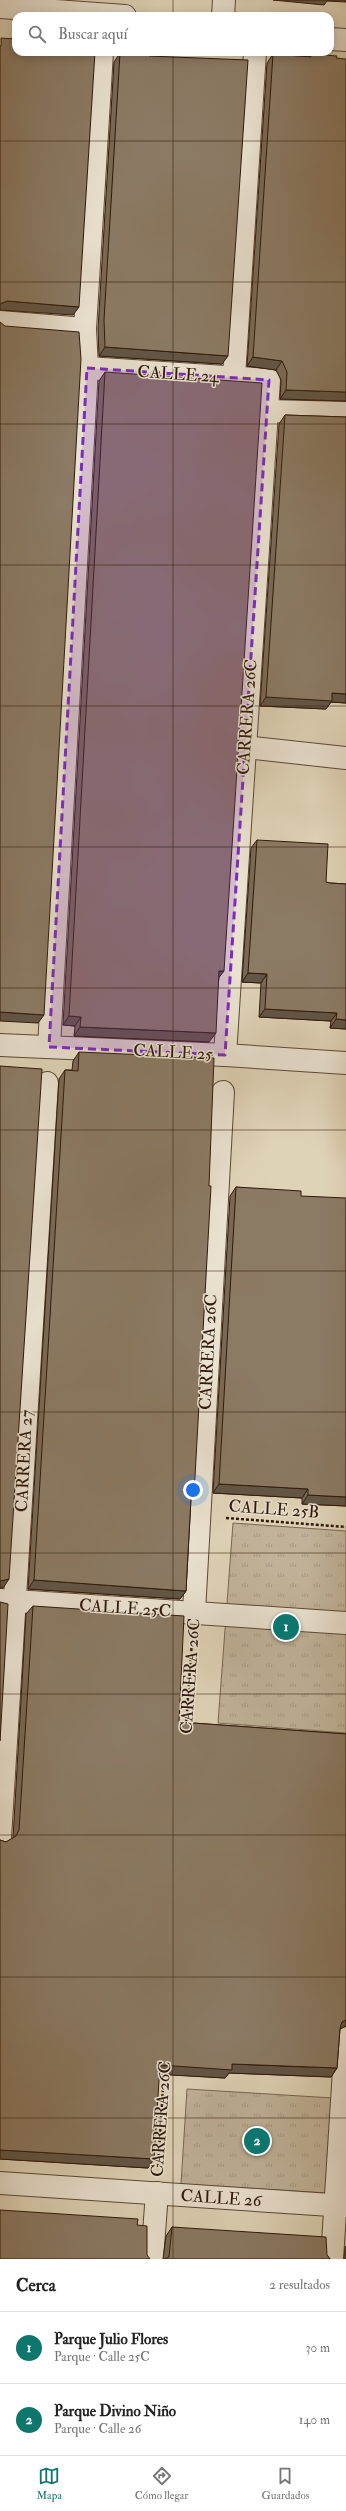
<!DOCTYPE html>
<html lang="es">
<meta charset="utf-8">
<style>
body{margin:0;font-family:"IM FELL Double Pica",serif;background:#f6f6f6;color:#222}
.you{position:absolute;left:193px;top:1490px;width:14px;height:14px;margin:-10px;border:3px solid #fff;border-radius:50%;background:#1a73e8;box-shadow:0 0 0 6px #1a73e833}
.badge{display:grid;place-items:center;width:26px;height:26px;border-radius:50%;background:#0f766e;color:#fff;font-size:13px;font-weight:700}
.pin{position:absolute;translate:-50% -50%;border:2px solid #fff;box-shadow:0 1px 4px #0006}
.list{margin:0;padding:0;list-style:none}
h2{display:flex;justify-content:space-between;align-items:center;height:52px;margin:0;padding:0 16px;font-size:17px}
h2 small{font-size:13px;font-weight:400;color:#767676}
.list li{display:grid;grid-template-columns:26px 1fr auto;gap:12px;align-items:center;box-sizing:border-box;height:72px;padding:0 16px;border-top:1px solid #e0e0e0}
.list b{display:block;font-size:15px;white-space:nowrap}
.list p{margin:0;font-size:13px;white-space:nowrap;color:#767676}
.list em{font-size:13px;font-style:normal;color:#767676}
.icon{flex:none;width:22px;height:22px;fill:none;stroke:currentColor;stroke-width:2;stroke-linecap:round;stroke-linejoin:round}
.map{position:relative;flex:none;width:346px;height:2259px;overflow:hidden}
.search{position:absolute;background:#fff;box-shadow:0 2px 10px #0003;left:12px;right:12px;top:12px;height:44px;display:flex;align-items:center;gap:10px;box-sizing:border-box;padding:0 14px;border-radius:12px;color:#767676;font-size:15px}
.sheet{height:196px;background:#fff}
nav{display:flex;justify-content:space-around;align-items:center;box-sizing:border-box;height:56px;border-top:1px solid #e0e0e0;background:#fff;font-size:11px;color:#767676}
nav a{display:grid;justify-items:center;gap:2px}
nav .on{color:#0f766e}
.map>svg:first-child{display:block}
</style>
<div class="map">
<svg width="346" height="2259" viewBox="0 0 346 2259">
<defs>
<pattern id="grass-tufts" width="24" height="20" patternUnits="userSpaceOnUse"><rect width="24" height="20" fill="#c1b39a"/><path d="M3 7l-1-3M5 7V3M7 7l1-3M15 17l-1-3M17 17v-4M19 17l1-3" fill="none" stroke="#a69983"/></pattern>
</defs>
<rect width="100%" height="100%" fill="#dfd3b7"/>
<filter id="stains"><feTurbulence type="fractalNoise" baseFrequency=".005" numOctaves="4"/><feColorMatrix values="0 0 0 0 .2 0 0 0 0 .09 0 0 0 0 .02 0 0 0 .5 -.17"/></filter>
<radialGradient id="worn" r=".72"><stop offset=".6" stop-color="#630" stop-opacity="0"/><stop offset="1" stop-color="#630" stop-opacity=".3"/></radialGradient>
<g fill="url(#grass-tufts)" stroke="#786652">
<polygon points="233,1523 346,1531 346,1733 218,1723"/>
<polygon points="187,2089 333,2098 327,2193 181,2184"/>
</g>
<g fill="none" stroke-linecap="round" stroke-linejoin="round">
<defs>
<g id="minor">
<polyline points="0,7 125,16"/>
<polyline points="223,16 224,0"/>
<polyline points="330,39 346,40"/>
<polyline points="0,322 85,329"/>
<polyline points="87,368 269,380 225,1055"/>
<polyline points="234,377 255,52"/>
<polyline points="267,411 346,413"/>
<polyline points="245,747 346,758"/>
<polyline points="0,1045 225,1055 346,1063"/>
<polyline points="49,1047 87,368 85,329 102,52"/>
<polyline points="0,1600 346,1623"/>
<polyline points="194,1612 223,1092"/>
<polyline points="0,1838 47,1083"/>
<polyline points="0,2183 346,2206"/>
<polyline points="152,2259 157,2193"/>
<polyline points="332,2259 346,2038"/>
</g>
</defs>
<use href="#minor" stroke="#5b4835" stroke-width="24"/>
<g stroke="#2f190a" stroke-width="2.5" stroke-dasharray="3 2" stroke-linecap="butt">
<polyline points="226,1518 346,1527"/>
<polyline points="186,1726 192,1641"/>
<polyline points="158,2167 164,2072"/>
</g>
<use href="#minor" stroke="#eae2d0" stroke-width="22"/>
</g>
<g fill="#786956" stroke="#2f190a">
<polygon points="120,53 149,56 222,364 99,356 98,329 114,62"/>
<polygon points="273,54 309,57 311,54 336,58 346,401 280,399 281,380 276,370 247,366 267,63"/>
<polygon points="105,372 219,978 209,1042 74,1036 75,1026 63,1025 99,381"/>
<polygon points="285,415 346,417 346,703 331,702 326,709 260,706 279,424"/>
<polygon points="257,840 326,882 330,883 346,884 346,1029 330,1028 331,1021 259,1017 261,983 242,982 251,848"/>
<polygon points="79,1052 191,1499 186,1591 180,1599 28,1589 59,1079 65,1070 72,1070 73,1061"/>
<polygon points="236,1187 301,1196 346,1506 302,1504 302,1498 213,1493 230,1196"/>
<polygon points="33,1606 179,1722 346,1734 346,2026 340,2029 337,2068 331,2077 229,2073 225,2078 159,2074 148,2168 0,2159 0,1840 6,1842 13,1838 26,1614"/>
<polygon points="172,2227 327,2255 330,2259 163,2259 166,2236"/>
<polygon points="346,2246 346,2259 344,2259 345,2247"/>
</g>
<g fill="#615546" stroke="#2f190a">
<polygon points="273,0 346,0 346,2 327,1 324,5"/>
<polygon points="7,301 79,307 73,315 0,310 0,304"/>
<polygon points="105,347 228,356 222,364 99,356"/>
<polygon points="253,357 282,361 276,370 247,366"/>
<polygon points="286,390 346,392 346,401 280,399"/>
<polygon points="332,693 346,694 346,703 331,702 326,709 260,706 266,697"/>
<polygon points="219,971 224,971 217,980"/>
<polygon points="248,973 267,974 261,983 242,982"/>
<polygon points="265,1009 337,1013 331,1021 259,1017"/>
<polygon points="0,1012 44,1015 38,1023 0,1021"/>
<polygon points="69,1016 81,1017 75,1026 63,1025"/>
<polygon points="336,1019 346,1020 346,1029 330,1028"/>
<polygon points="80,1027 216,1033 209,1042 74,1036"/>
<polygon points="219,1484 308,1489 302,1498 213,1493"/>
<polygon points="308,1495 346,1497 346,1506 302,1504"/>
<polygon points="9,1579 3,1588 0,1588 0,1580"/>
<polygon points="34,1580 186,1591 180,1599 28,1589"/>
<polygon points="346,2020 346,2026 336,2031 342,2022"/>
<polygon points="232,2064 337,2068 331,2077 229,2073 225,2078 153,2074 160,2065"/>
<polygon points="0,2150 154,2159 148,2168 0,2159"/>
</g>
<g fill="#8b7a64" stroke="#2f190a">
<polygon points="1,38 16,39 16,52 95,52 79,307 7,301 0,304 0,46 1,46"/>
<polygon points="120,53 149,54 149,56 248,60 228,356 105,347 104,320"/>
<polygon points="273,54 311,57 311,54 337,56 336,58 346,59 346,392 286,390 287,372 282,361 253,357"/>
<polygon points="0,322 5,326 79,332 81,359 44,1015 0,1012"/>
<polygon points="105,372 262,383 224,971 219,971 216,1033 80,1027 81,1017 69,1016"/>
<polygon points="285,415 346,417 346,694 332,693 332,701 266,697"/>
<polygon points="257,840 328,844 326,882 330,883 346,884 346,1020 336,1019 337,1013 265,1009 267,974 248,973"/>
<polygon points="79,1052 214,1058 209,1186 211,1186 194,1495 191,1498 186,1591 34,1580 65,1070 78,1071"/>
<polygon points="0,1066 42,1069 9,1579 0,1581"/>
<polygon points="236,1187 301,1191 301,1196 346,1198 346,1497 308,1495 308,1489 219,1484"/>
<polygon points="0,1602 8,1604 0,1741"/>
<polygon points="33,1606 184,1616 179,1722 346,1734 346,2020 342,2022 340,2028 337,2068 232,2064 232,2070 160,2065 154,2159 0,2150 0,1840 6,1842 16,1836 19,1830"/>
<polygon points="0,2210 138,2219 137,2225 147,2226 147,2255 150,2259 0,2259"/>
<polygon points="172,2227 326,2237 327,2255 330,2259 165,2259 169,2257"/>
</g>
<path fill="#7b2cbf" fill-opacity="0.2" stroke="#7b2cbf" stroke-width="3" stroke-dasharray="8 5" stroke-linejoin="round" d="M87 368 269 380 225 1055 49 1047Z"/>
<path fill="none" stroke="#2f190a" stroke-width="1" stroke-opacity="0.55" d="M173 0V16M173 52V2259M0 141H346M0 282H346M0 424H346M0 565H346M0 706H346M0 847H346M0 988H346M0 1130H346M0 1271H346M0 1412H346M0 1553H346M0 1694H346M0 1835H346M0 1977H346M0 2118H346"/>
<g text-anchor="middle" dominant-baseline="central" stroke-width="3" stroke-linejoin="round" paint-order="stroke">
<g font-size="17" fill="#2f190a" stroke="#eae2d0">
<text transform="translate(178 374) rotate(4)">CALLE 24</text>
<text transform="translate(247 717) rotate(-86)">CARRERA 26C</text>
<text transform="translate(173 1052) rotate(3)">CALLE 25</text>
<text transform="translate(208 1352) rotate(-87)">CARRERA 26C</text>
<text transform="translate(24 1461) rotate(-87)">CARRERA 27</text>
<text transform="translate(274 1509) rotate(4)">CALLE 25B</text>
<text transform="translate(125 1608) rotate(4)">CALLE 25C</text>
<text transform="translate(190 1676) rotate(-86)">CARRERA 26C</text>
<text transform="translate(161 2119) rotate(-86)">CARRERA 26C</text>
<text transform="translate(221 2198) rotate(4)">CALLE 26</text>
</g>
</g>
<rect width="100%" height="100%" filter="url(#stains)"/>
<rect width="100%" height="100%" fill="url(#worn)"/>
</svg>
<div class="you"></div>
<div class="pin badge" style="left:286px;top:1627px">1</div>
<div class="pin badge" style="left:257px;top:2141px">2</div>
<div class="search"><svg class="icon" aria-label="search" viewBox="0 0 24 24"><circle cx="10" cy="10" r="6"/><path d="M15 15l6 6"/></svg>Buscar aquí</div>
</div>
<section class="sheet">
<h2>Cerca<small>2 resultados</small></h2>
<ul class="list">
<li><span class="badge">1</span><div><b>Parque Julio Flores</b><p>Parque · Calle 25C</p></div><em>30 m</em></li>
<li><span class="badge">2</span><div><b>Parque Divino Niño</b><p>Parque · Calle 26</p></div><em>140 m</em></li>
</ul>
</section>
<nav>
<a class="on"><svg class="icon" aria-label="map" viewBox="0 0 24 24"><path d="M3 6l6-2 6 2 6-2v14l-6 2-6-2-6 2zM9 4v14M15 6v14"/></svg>Mapa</a>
<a><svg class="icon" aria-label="directions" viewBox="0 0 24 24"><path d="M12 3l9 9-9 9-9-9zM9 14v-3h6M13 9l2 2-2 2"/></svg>Cómo llegar</a>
<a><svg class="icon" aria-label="saved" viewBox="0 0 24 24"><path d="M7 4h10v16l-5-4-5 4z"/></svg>Guardados</a>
</nav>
